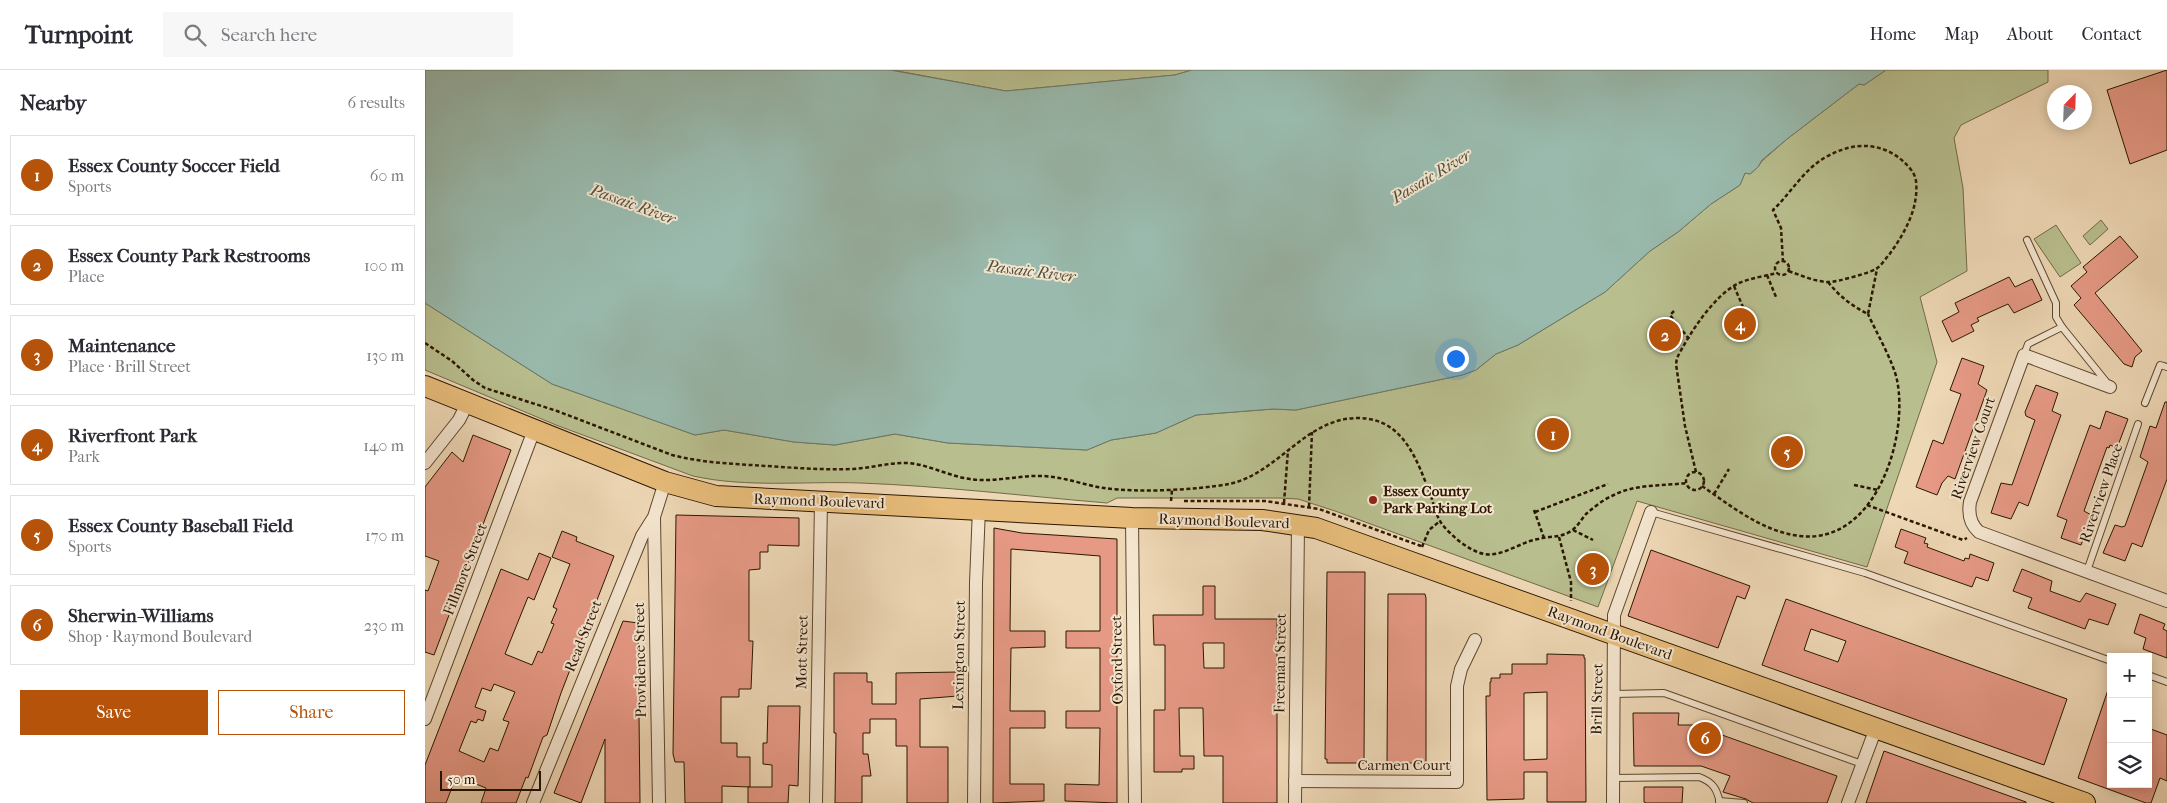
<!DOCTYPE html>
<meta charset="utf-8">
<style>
body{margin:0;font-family:"IM FELL French Canon",serif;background:#f7f7f7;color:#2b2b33}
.controls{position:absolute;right:15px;bottom:15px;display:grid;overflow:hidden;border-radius:0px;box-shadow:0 2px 12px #0003}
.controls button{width:45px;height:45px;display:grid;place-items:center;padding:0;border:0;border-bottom:1px solid #e1e1e2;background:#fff;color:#2b2b33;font:25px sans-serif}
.compass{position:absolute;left:1622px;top:15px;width:45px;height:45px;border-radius:50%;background:#fff;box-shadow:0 2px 12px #0003;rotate:23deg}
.scale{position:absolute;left:15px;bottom:12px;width:101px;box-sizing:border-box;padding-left:5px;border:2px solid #2b1700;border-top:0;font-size:14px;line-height:18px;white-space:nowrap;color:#2b1700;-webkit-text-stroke:4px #f4e5cf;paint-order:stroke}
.you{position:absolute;left:1030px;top:288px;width:18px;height:18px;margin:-12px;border:4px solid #fff;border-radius:50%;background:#1a73e8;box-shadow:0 0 0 8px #1a73e833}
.badge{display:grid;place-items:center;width:32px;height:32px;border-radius:50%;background:#b45309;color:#fff;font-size:16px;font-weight:700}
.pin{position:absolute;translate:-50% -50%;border:2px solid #fff;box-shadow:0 1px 5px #0006}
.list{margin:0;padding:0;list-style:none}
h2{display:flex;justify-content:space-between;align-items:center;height:65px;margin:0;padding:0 20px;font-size:21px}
h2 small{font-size:16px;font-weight:400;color:#7c7c81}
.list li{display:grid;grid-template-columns:32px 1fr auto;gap:15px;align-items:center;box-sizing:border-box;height:80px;margin:0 10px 10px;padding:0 10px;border:1px solid #e1e1e2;border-radius:0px}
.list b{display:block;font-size:19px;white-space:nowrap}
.list p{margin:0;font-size:16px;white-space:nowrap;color:#7c7c81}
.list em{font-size:16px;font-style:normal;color:#7c7c81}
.actions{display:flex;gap:10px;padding:15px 20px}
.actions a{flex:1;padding:11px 0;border:1px solid #b45309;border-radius:0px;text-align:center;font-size:18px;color:#b45309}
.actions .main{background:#b45309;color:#fff}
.icon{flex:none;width:28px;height:28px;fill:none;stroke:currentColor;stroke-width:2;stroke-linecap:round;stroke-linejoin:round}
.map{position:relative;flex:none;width:1742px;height:733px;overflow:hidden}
header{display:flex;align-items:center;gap:30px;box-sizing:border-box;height:70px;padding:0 25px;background:#fff;border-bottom:1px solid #e1e1e2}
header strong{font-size:24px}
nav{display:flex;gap:28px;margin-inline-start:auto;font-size:18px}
.search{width:350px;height:45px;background:#f7f7f7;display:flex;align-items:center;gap:12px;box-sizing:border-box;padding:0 18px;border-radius:0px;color:#7c7c81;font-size:19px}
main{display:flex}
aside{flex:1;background:#fff}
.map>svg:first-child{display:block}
</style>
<header>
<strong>Turnpoint</strong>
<div class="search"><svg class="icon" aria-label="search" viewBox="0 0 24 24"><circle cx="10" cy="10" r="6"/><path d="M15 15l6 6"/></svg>Search here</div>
<nav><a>Home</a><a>Map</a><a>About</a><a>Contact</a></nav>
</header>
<main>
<aside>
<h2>Nearby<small>6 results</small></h2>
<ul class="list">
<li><span class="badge">1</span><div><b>Essex County Soccer Field</b><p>Sports</p></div><em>60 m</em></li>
<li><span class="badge">2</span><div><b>Essex County Park Restrooms</b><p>Place</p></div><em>100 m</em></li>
<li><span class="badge">3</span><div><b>Maintenance</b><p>Place · Brill Street</p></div><em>130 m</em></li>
<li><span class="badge">4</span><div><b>Riverfront Park</b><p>Park</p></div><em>140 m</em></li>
<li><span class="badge">5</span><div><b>Essex County Baseball Field</b><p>Sports</p></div><em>170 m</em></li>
<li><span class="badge">6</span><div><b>Sherwin-Williams</b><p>Shop · Raymond Boulevard</p></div><em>230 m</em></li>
</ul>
<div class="actions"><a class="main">Save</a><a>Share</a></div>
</aside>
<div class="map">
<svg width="1742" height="733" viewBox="0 0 1742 733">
<rect width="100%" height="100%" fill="#eed7b5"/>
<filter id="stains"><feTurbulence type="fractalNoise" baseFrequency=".004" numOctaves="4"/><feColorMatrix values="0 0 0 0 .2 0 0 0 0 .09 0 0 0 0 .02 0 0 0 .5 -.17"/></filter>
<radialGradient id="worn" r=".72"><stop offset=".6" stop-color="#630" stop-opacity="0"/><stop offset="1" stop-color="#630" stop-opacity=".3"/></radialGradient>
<g fill="#b8be8e" stroke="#726a47">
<polygon points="467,0 767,0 750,5 581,21"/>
<path d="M1461 0H1623V12L1536 55 1529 68 1538 118 1542 201 1495 227 1512 292 1442 497 1212 431 1173 537 910 441 873 429 854 428H692L682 433C599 426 517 416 435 413 379 411 322 418 268 406L131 355 0 300V233L127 314 270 365 299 360 369 372 410 375 470 364 523 373 662 380 686 370 731 363 771 345 848 339 871 340 1037 305 1051 300 1071 284 1093 275 1180 222 1225 181 1253 162 1286 134 1315 115 1320 103 1325 104 1333 97 1337 91 1362 69 1434 14 1439 15Z"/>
<polygon points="1676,150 1683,159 1665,175 1658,166"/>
<polygon points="1631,155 1656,193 1635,207 1609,169"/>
</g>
<polygon fill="#99baad" stroke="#6d7968" points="0,0 465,0 581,21 750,5 767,0 1461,0 1439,15 1434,14 1362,69 1337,90 1333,97 1325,104 1320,103 1315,115 1286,134 1253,162 1225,181 1180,222 1093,275 1071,284 1051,300 1037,305 871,340 848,339 771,345 731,363 686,370 662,380 523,373 470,364 410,375 369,372 299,360 270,365 127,314 0,233"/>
<g fill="#e69985" stroke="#2b1700" fill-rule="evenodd">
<polygon points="1742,0 1742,80 1705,94 1682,20"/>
<polygon points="1695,166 1713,187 1670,223 1717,281 1710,287 1707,297 1699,294 1649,235 1656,228 1646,216 1662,202 1658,197"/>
<polygon points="1584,207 1590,217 1607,209 1617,230 1589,243 1583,234 1552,248 1554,251 1546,255 1549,261 1527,272 1517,251 1534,242 1530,233"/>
<polygon points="1239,251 1254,270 1241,279 1227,260"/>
<polygon points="1537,288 1559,296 1553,314 1562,320 1530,409 1523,406 1517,413 1512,425 1491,417 1508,370 1518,374 1536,324 1525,320"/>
<polygon points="1611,315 1633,323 1627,341 1636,345 1603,436 1594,432 1586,449 1566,443 1576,413 1587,415 1610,350 1601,346 1600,342"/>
<polygon points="1740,332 1742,332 1742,409 1717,477 1707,473 1700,491 1678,483 1690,455 1697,457 1700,456 1723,392 1715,387 1725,356 1731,358"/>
<polygon points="1681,341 1703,349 1692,378 1685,375 1684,378 1682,377 1659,441 1668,446 1656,475 1636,468 1642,450 1632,446 1665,355 1675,359"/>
<polygon points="48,365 86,380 9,585 0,582 0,520 3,521 14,491 0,486 0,417 27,382 38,392"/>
<polygon points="251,445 374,448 374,476 343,475 343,482 335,482 335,499 324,500 324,571 328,571 326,619 314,619 314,627 296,627 296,673 312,673 312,687 325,687 325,717 297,716 297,733 260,733 259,692 250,692 248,684"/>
<polygon points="569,458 597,463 692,469 692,733 640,731 640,714 674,715 675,658 641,658 641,641 675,641 675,578 641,578 641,561 675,561 675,486 586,479 585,561 620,561 620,577 586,578 585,641 620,641 620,658 585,658 585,714 619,714 619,731 568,733"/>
<polygon points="1476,459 1501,468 1499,473 1503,474 1502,477 1539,491 1540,488 1544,489 1545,484 1569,493 1563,511 1551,507 1547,517 1479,493 1483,482 1470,477"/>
<path d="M137 461 152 467 151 471 189 486 136 623 122 665 118 667 103 708 101 707 91 733H56L61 718 34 707 32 713 29 712 21 733H0V695L76 499 103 510 114 483 126 488 109 530 103 527 80 584 107 595 113 581 117 583 129 554 126 553 132 539 128 537 145 494 127 487ZM69 614 90 622 78 650 84 652 73 681 65 678 59 692 34 681 46 651 51 653 53 649 58 651 61 641 50 637 57 618 66 621Z"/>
<polygon points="1226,480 1325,516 1320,529 1312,526 1293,578 1203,546"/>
<polygon points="1163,483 1181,490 1172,514 1155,508"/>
<polygon points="1597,499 1627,511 1625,521 1655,532 1661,523 1691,534 1683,555 1664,549 1660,559 1603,538 1607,528 1588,521"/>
<polygon points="902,502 940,502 939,693 902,693 902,689 900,689"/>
<path d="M778 516H790V549H852V733H798V686H779L778 638H754L755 686H769V699H757V702H729V640H740V575H729L728 545H778ZM778 573H799V598H779Z"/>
<polygon points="963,524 1000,524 1001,528 1001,693 962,693"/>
<path d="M1361 529 1642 629 1619 695 1337 595ZM1386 559 1421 571 1413 592 1379 580Z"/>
<polygon points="1715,544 1740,554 1738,559 1742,561 1742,588 1718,579 1721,568 1709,563"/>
<polygon points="198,551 213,553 215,733 180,733 180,669 156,733 129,723"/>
<path d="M1122 584 1159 585V588H1160L1161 732H1122V702H1099V729L1062 730 1061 626H1065V612H1066V608H1075V604H1087V594H1122ZM1122 622V689L1099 690V623Z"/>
<polygon points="533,602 533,626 495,629 495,677 523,677 523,733 482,733 482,676 471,676 471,649 445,649 445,663 438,663 438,684 443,684 446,706 437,706 437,733 410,733 411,663 409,663 409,603 442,603 442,612 447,612 447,634 471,634 471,603"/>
<polygon points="1684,617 1686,618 1686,714 1723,714 1723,658 1742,665 1742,711 1735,708 1726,733 1721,733 1653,708"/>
<polygon points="343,636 375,636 373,716 364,715 363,733 323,733 323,717 347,717 347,695 338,694 338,673 342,673"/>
<polygon points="1208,643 1254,643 1253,655 1269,655 1412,706 1402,733 1328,733 1321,729 1298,722 1305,706 1276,696 1209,696"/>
<polygon points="1459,681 1601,732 1601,733 1441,733"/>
<polygon points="1219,717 1258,717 1257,733 1221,733 1219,732"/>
</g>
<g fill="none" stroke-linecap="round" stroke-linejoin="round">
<defs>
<g id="lane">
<polyline points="1602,170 1631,233 1631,247 1637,257"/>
<polyline points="1599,285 1603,274 1637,257 1683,314"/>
<polyline points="1720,333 1735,295 1742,297"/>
<polyline points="1226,442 1440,503 1686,591"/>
<polyline points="1662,501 1713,354"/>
<polyline points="1723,605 1742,612"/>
<polyline points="1188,624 1239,623 1437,694"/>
<path d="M1188 708 1274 707C1288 712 1292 719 1295 733"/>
<polyline points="1294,731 1319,733"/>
</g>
<g id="street">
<path d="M1685 317 1599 285 1545 432C1543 444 1545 454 1554 462L1742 531"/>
<polyline points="0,393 34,350 42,334"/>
<polyline points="229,448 234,733"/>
<polyline points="707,448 710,733"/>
<polyline points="0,649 109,360"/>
<polyline points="870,711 1032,712 1032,616 1036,599 1050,570"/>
<polyline points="108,733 217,466 229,447 240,412"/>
<polyline points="391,733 396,431"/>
<polyline points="549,733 551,513 554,438"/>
<polyline points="870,733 873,454"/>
<polyline points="1188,733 1189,545 1226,442"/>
<polyline points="1423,733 1451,658"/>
</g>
<polyline id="primary" points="0,316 240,412 291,426 707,448 837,450 891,458 1660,733"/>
</defs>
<use href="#lane" stroke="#5c472d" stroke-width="8"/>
<use href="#street" stroke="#5c472d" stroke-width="14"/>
<use href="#primary" stroke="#2b1700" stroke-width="22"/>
<g stroke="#2b1700" stroke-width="2.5" stroke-dasharray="4 2.5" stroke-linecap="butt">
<circle cx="1357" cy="198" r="7"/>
<path d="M1358 192 1356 158 1348 140C1366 123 1379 99 1401 87 1427 72 1456 71 1479 92 1484 97 1490 103 1491 111 1494 139 1479 164 1464 185 1460 189 1456 196 1451 199 1444 203 1412 212 1404 212 1390 212 1376 205 1363 201"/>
<polyline points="1342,205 1351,227"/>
<path d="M1403 212C1414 226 1427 236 1443 244L1452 199"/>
<polyline points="1309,216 1318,237"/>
<polyline points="1249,241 1245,245 1264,269"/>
<path d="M0 273 27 291 48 310 60 318 132 341 247 385C278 393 311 394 342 396 371 398 399 400 428 399 447 398 465 392 484 393 503 395 520 404 539 408 565 414 591 405 618 406 639 407 659 415 679 418 713 423 770 420 804 414 853 404 880 348 933 348 980 348 993 393 1007 429 1009 436 1011 444 1015 451 1019 458 1027 465 1034 471 1042 477 1050 482 1059 484 1078 487 1095 472 1113 469 1125 466 1135 468 1146 461 1152 457 1156 450 1161 444 1169 437 1179 429 1189 425 1210 414 1238 416 1262 413"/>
<path d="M1271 402 1260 356 1251 294 1252 288C1264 264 1289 225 1314 213 1326 208 1340 206 1352 203"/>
<circle cx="1270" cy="411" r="9"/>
<polyline points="1429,415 1453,420"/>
<path d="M1277 416C1306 436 1338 462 1375 466 1450 475 1484 368 1472 310 1468 291 1451 262 1443 244"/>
<polyline points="1289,424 1304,399"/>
<polyline points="746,431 747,420"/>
<polyline points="759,431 840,431 894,439 996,476"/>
<polyline points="859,433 863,380"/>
<polyline points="1442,435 1538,470 1542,468"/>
<polyline points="884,437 887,362"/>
<polyline points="1109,440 1119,468"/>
<polyline points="1110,442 1183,414"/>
<polyline points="1148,460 1168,470"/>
<polyline points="1134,467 1146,512 1146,531"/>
<polyline points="997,477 1004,460 1015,451"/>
</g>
<use href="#lane" stroke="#f4e5cf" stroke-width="6"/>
<use href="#street" stroke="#f4e5cf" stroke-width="12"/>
<use href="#primary" stroke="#e7bc7a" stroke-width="20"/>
</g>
<circle fill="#8f2418" stroke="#f4e5cf" stroke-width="2" cx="948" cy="430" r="5"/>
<g text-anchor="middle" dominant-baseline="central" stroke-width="4" stroke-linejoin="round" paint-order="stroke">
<g font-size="15" fill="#2b1700" stroke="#f4e5cf">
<text transform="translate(1548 378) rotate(-71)">Riverview Court</text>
<text transform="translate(1676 423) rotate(-71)">Riverview Place</text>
<text transform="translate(394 431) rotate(2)">Raymond Boulevard</text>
<text transform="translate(799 451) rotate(2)">Raymond Boulevard</text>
<text transform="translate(40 499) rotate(-69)">Fillmore Street</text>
<text transform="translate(1185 563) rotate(20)">Raymond Boulevard</text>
<text transform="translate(158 566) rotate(-68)">Read Street</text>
<text transform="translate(377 582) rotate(-89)">Mott Street</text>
<text transform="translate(534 585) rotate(-89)">Lexington Street</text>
<text transform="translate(215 590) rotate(-91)">Providence Street</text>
<text transform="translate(692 590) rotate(-91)">Oxford Street</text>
<text transform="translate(855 593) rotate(-89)">Freeman Street</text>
<text transform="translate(1172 629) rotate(-89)">Brill Street</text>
<text x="979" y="695">Carmen Court</text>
</g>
<g font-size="15" font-weight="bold" fill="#2b1700" stroke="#f4e5cf" text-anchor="start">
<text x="958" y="421">Essex County<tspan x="958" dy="17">Park Parking Lot</tspan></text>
</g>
<g font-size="16" font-style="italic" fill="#52503d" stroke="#f4e5cf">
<text transform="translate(1006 106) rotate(-31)">Passaic River</text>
<text transform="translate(208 134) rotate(20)">Passaic River</text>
<text transform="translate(606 201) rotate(7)">Passaic River</text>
</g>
</g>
<rect width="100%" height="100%" filter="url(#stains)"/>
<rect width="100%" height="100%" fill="url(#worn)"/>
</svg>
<div class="controls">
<button>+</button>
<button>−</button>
<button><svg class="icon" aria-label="layers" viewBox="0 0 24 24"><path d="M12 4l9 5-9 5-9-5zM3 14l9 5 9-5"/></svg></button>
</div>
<svg class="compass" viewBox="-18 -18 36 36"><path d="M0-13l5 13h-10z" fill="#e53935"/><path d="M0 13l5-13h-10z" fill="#7c7c81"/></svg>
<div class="scale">50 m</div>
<div class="you"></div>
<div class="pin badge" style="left:1128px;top:364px">1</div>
<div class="pin badge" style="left:1240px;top:265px">2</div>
<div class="pin badge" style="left:1168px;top:499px">3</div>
<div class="pin badge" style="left:1315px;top:254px">4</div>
<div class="pin badge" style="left:1362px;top:382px">5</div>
<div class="pin badge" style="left:1280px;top:668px">6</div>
</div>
</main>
